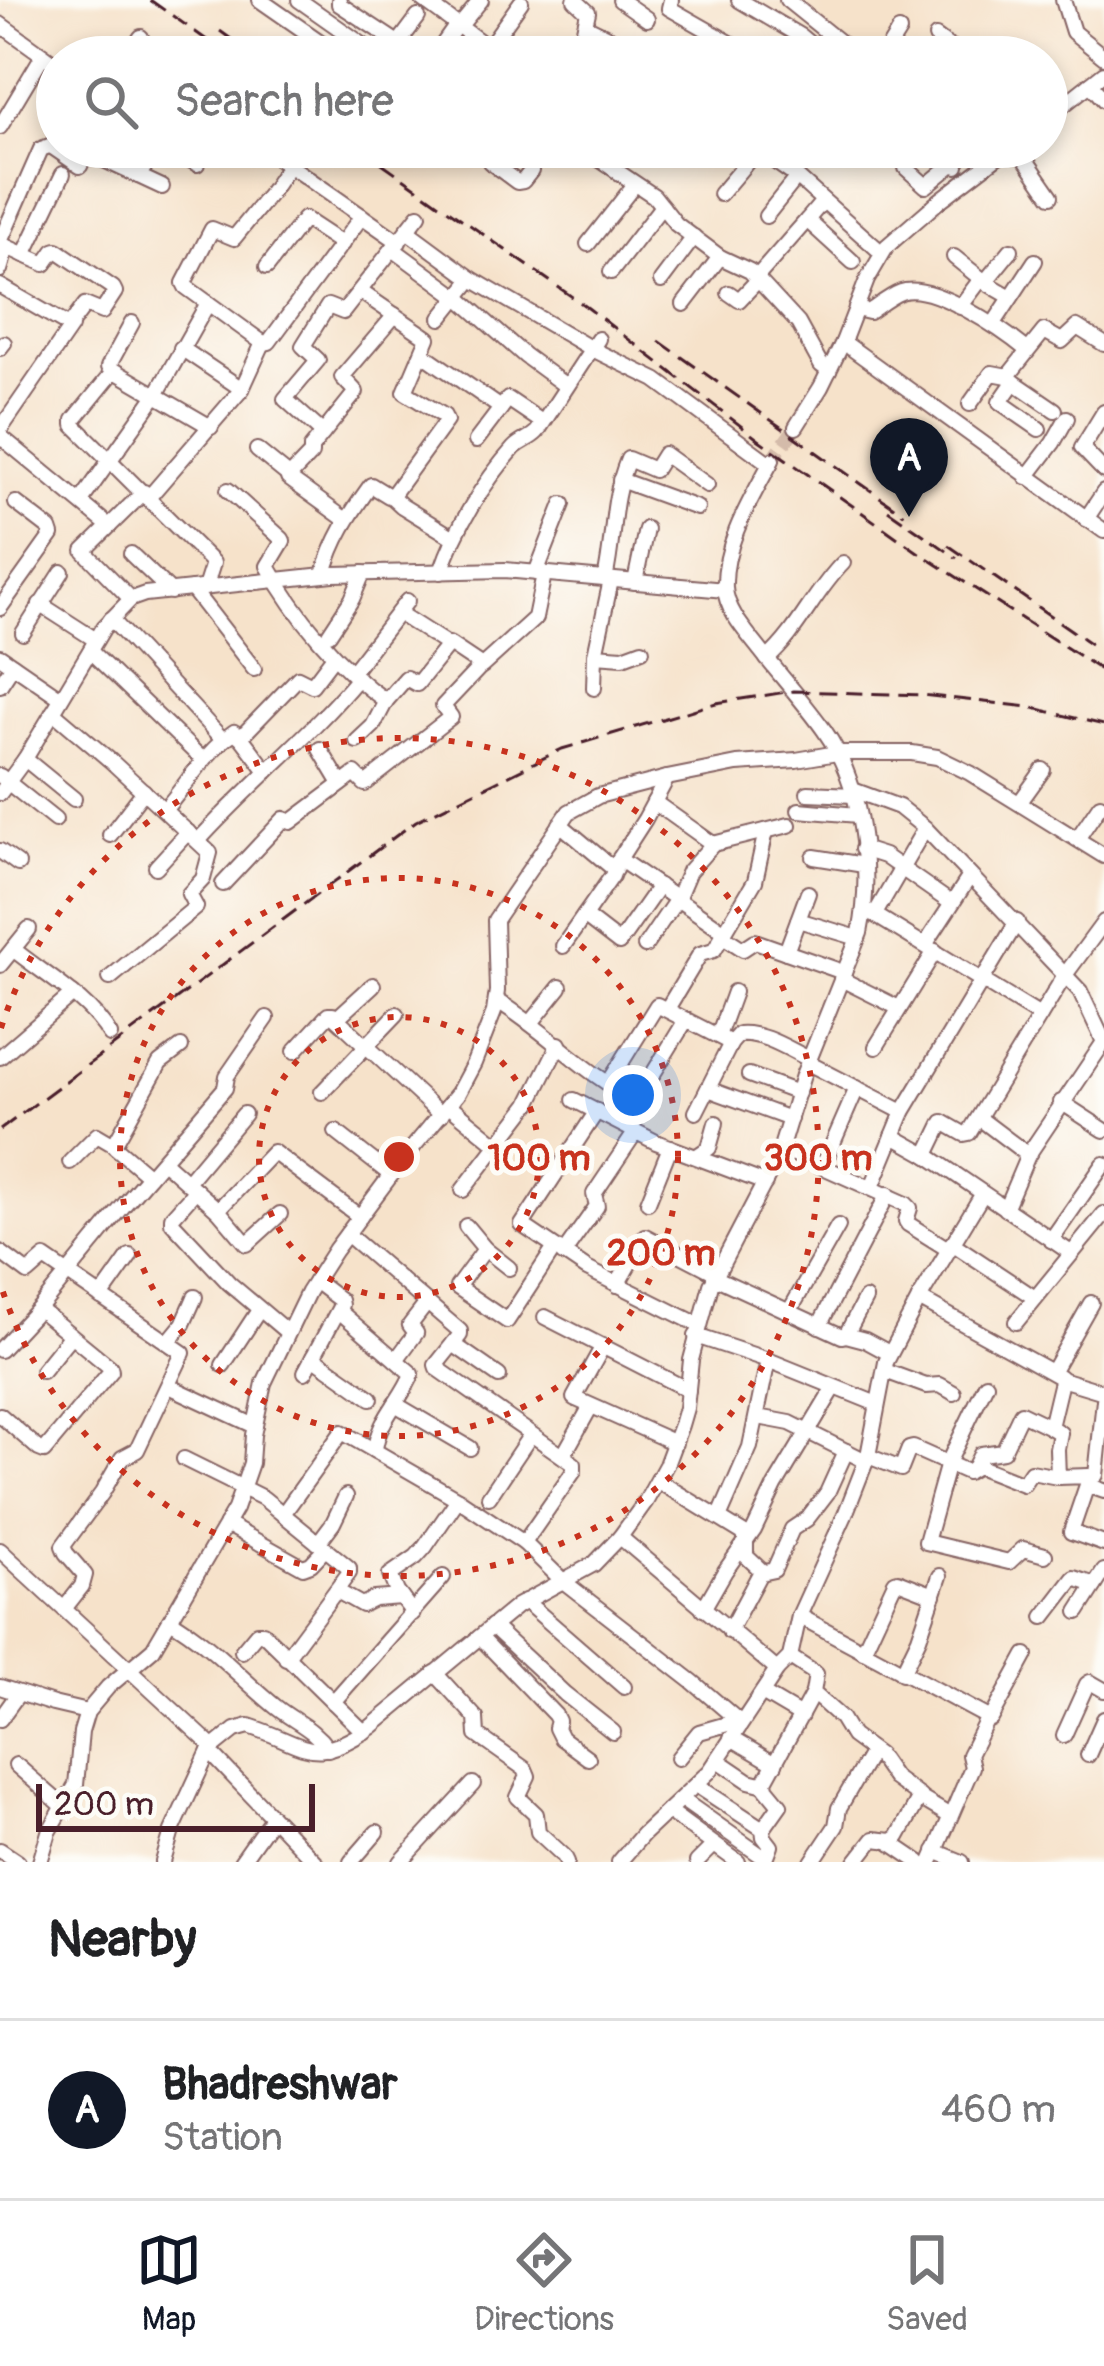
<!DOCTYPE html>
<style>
body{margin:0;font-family:Pangolin,sans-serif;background:#f6f6f6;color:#202124}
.scale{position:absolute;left:36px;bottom:30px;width:279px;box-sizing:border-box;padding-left:12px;border:6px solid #4a1f2b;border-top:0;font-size:33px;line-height:42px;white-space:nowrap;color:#4a1f2b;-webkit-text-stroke:9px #fdfcf7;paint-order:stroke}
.you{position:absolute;left:633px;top:1095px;width:42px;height:42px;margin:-30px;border:9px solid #fff;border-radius:50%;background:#1a73e8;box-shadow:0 0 0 18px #1a73e833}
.badge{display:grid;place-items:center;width:78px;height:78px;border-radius:50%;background:#111827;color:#fff;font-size:39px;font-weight:700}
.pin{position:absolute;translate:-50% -99px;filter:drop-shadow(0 3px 6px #0008)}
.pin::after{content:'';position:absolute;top:63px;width:42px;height:36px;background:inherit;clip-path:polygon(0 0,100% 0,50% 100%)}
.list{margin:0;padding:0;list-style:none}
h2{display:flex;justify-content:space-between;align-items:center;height:156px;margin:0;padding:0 48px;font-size:51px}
h2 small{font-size:39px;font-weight:400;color:#757577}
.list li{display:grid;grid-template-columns:78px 1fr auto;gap:36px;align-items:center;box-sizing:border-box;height:180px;padding:0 48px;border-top:3px solid #e0e0e0}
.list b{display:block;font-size:45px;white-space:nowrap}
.list p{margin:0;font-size:39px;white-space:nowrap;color:#757577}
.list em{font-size:39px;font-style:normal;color:#757577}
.icon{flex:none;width:66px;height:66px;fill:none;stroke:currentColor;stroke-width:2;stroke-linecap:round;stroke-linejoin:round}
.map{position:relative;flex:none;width:1104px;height:1862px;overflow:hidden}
.search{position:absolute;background:#fff;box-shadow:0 6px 18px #0003;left:36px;right:36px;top:36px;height:132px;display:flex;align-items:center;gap:30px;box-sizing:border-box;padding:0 42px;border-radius:66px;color:#757577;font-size:45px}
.sheet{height:336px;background:#fff}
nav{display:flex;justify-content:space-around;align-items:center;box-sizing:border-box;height:168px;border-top:3px solid #e0e0e0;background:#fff;font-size:33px;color:#757577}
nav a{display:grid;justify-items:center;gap:6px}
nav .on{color:#111827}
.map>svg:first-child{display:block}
</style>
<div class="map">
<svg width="1104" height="1862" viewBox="0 0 1104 1862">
<rect width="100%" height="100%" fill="#fdfcf7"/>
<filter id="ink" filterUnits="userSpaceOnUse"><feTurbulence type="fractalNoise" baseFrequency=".00833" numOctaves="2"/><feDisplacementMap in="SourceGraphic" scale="24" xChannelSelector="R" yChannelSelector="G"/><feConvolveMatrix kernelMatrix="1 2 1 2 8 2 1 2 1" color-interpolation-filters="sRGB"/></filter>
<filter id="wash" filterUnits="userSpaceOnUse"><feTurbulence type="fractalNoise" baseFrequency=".004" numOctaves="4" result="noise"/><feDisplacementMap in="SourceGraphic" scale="48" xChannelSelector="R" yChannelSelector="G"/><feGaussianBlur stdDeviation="2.7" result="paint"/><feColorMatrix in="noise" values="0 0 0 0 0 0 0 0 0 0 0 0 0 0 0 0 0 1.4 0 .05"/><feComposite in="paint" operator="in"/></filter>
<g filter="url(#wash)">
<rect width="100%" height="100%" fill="#f6e2ca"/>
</g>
<g filter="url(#ink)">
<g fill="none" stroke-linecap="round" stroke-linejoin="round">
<polyline stroke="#d4bbaa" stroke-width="14" stroke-dasharray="14 7" stroke-linecap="butt" points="772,460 796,427"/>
<defs>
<g id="minor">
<polyline points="260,0 342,57"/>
<polyline points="299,0 380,57"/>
<polyline points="339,0 339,4 395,41 397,46 389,57"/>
<polyline points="423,0 501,57"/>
<polyline points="575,0 588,12 578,57"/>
<polyline points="620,0 647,19"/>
<polyline points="671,0 669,8 755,57"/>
<polyline points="739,0 800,36 818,51 817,57"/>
<polyline points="787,0 858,57"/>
<polyline points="1063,0 1073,32 1104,57"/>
<polyline points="0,24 57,65"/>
<polyline points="585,26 620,43 641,57"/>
<polyline points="459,27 481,0"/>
<polyline points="936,37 963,57"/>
<polyline points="397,45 418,17"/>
<polyline points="488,48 521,2"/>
<polyline points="128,57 141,37"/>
<polyline points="434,57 456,26"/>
<polyline points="883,57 899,31"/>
<polyline points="1090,84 1104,100"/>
<polyline points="1047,118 1104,73"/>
<polyline points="0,127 43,55"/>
<polyline points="51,146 80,166 86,153 89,153 162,187"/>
<polyline points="167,147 197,164"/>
<polyline points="263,147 399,242"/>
<polyline points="505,147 522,157 532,147"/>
<polyline points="581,147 654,196 676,224 720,257 750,271 798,323 821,365 829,371"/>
<polyline points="693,147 702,153 707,147"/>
<polyline points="754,147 797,177 882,253"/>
<polyline points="803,147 813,154 820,147"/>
<polyline points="939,147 957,166"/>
<polyline points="1017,147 1051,196"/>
<polyline points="490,162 517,182 523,181 531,171"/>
<polyline points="289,165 269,195 234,238 212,229 184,283 186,287 263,343 269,342 362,216"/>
<polyline points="906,168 926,186 954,163"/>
<polyline points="138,176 159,147"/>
<polyline points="720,194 758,149"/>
<polyline points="823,201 807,220 853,262"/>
<polyline points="766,216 797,177"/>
<polyline points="407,231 472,279 590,348 656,380 770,464"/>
<polyline points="0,242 41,149 52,145 57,136"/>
<polyline points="0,244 45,264 54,251 57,250 113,288 115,292 102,312 85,305 70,325"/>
<polyline points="588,244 635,184"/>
<polyline points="393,249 458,297 525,356 566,386"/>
<polyline points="24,255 63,174"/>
<polyline points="954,257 985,282 1011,297"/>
<polyline points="267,267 304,219 342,244"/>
<polyline points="0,270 7,247"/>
<polyline points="611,272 662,206"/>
<polyline points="756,278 807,220"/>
<polyline points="661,281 694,237"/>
<polyline points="985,282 1011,250"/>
<polyline points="0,286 71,327 0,430"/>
<polyline points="729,293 739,300 758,280"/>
<polyline points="684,304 720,257"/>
<polyline points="960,307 981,279"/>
<path d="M856 309 869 312C878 306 890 296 901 292 932 281 1004 331 1027 350"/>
<polyline points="441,318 472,279"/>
<polyline points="132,323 108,367 211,427"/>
<polyline points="993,325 1035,261"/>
<polyline points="843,342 1104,531"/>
<polyline points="0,348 4,343"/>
<polyline points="423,354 501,408"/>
<polyline points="114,371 74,420 74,425 213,563 205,588"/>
<polyline points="1008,376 1014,382 1000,402 1039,429"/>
<polyline points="1014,382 1055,410"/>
<polyline points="242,389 263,343"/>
<polyline points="970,404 992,373 1008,376 1044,331 1062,341 1077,327 1104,344"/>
<polyline points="1104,412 1082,448 1104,471"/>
<polyline points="796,427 821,387 843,342 867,280 887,246 939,201 1010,147"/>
<polyline points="323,433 285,399 318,360 303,346 328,306 343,312 419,215"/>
<polyline points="0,436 109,526"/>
<polyline points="476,441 508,399 542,422"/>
<polyline points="257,450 289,476"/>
<polyline points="1027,477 1053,443 1067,418"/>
<polyline points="620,480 697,508"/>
<path d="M228 490 282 539 283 541 268 566C295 615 340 669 386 701L406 678 417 684 449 644 482 666 535 618 544 574"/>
<polyline points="390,495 402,506 454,538"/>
<polyline points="149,497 242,389 181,348"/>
<polyline points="81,501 156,395 208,303"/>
<polyline points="1086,519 1104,492"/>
<polyline points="346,520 288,478 311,454 311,448 356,392 342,377 395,315"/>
<polyline points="131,554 171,592"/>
<path d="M441 572C456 527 483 483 514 448 522 440 529 440 537 432L598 339"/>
<polyline points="536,573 563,504"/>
<path d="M324 574C333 540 350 514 371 485L389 496 393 494 446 421 444 416 405 392 428 338 361 292"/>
<path d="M605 579C615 535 610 503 628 459L654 470 664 454 707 485"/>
<polyline points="635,582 646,529"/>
<polyline points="192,589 254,669"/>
<polyline points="131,599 84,551 144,492"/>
<polyline points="40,604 96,640"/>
<polyline points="0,608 52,535 50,529 16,503"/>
<polyline points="398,613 448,645"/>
<polyline points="111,619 223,740"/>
<polyline points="23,633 62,572"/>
<polyline points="329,634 352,599 363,573"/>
<polyline points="90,651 203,760"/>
<polyline points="595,655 623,657 642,650"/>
<polyline points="0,656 61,698"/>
<path d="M767 659C798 632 814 592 843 563"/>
<polyline points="352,672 407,601"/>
<polyline points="0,685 13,665"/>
<polyline points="594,688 595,655 611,580"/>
<polyline points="53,712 112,762 210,853 203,879 189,894 196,907 110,978"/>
<polyline points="241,737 267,771"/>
<polyline points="357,741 373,726 386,701"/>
<polyline points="320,749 341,784"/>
<polyline points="25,759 74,799"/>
<polyline points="0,776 55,820"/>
<polyline points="853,790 899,807 925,828 1080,991 1104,1042"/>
<polyline points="0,793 25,759 104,627 131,599 145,594 333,574 505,570 725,590"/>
<polyline points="808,793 854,795"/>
<polyline points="654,802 713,844 789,825"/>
<polyline points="1020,802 1043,770"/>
<path d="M165 809C188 783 204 753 234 732L241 737 298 678 312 685 334 656"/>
<polyline points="799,810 858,815"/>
<polyline points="560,824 615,870"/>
<polyline points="110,835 144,791"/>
<polyline points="1077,839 1100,805"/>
<path d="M198 841C249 784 309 737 358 678"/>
<polyline points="862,849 884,856 951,903"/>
<polyline points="0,851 18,864"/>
<polyline points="814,857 864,865"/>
<polyline points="619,859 725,932"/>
<polyline points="156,867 188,832"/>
<polyline points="223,884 284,819 291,822 355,774 365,784 451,717 443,706 480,667"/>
<polyline points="865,909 1040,1016"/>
<polyline points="875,914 925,828"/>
<polyline points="584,916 619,943 659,886"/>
<polyline points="798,920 858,938"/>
<polyline points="723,936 743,949 755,941 843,972"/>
<polyline points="925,945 970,876"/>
<polyline points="563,946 612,876 616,864 645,819 667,778"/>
<polyline points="645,946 677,899 689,871 713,844"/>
<path d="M13 949C45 975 90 1000 110 1035"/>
<polyline points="786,952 808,893"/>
<polyline points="0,965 29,929"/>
<polyline points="841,979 899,1008"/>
<path d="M496 1000C546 1030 585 1075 637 1100L686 1020"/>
<polyline points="667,1009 700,954 714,950 755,881 766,831"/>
<polyline points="337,1018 373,985"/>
<polyline points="531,1023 560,987"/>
<polyline points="718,1036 734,992"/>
<polyline points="876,1047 935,951"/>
<polyline points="295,1051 328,1015 333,1015 441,1115"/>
<polyline points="0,1057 73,994"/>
<polyline points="808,1063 903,1112"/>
<polyline points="749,1075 798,1093"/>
<polyline points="608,1084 657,1005 731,1043"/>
<polyline points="708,1089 790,1119"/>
<polyline points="322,1092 397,1014"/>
<polyline points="574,1100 656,1142 765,1183"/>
<polyline points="1061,1102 1104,1130"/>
<polyline points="449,1105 499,1146"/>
<polyline points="597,1111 522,1225 587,1269 699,1325"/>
<path d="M696 1112 731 1043 739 1034C763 1032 788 1049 809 1059"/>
<polyline points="979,1118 1028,1155"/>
<polyline points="336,1132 391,1175"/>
<polyline points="893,1136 927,1155 1071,1253"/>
<polyline points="781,1148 906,1204 910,1208 906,1221 908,1224 948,1249"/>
<polyline points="927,1155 943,1122 964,1134 969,1133 1065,975 1104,922"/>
<polyline points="697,1156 709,1148 716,1123"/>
<polyline points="163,1161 218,1210 247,1244 280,1214"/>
<polyline points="70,1162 97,1135 114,1145"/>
<polyline points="823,1166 857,1088"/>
<polyline points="149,1176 115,1147 115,1143 160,1063 181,1047"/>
<polyline points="187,1182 244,1114"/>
<polyline points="872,1187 903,1112 1017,922"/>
<polyline points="196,1190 172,1217 172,1222 229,1283 287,1332"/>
<polyline points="463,1190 529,1104 559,1044"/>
<polyline points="648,1202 670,1147"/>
<polyline points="1005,1209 1028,1155 1104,1042"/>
<polyline points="218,1210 273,1152 360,1217"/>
<polyline points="466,1226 485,1249 457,1287 507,1321 554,1249"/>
<polyline points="347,1234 460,1331 460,1335 436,1365 437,1368 574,1464 574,1471 524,1543"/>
<polyline points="1051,1240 1104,1164"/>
<polyline points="952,1243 1035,1298"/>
<polyline points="485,1249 509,1268"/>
<polyline points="0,1252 28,1273 45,1258 183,1353 137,1450 122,1458 102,1493 63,1546 66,1553 85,1575 82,1586 64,1609"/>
<polyline points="563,1254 597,1206 594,1194 635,1133"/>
<polyline points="714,1277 842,1336 846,1335 865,1299"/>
<polyline points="617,1285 645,1236 716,1273"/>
<polyline points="101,1297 130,1256"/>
<polyline points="919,1299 982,1195"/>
<path d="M339 1311 412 1374C402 1400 377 1421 375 1451L458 1499 524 1543 563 1581 693 1682 741 1723"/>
<polyline points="789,1312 838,1226"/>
<polyline points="545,1317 688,1390"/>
<polyline points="1016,1322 1104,1214"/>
<polyline points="819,1326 888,1194"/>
<polyline points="846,1335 865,1340 889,1353"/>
<polyline points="696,1336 768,1360 877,1404"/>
<polyline points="169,1341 183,1324 195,1297"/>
<polyline points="453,1344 499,1376"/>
<polyline points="603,1346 574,1398 675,1443"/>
<polyline points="0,1350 41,1306 124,1205 225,1088 227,1076 267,1018"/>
<polyline points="313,1357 371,1398"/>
<polyline points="396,1360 416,1333 410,1325 427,1303"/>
<polyline points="223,1365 259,1310"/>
<polyline points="42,1371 71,1335"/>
<polyline points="885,1371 926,1386 940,1385 954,1393"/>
<polyline points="305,1372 341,1305 340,1300 315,1281"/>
<polyline points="1052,1372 1091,1303"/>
<polyline points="1061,1379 1104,1392"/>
<polyline points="986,1384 948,1463 926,1542 1009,1562 1023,1549 1045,1555"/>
<polyline points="169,1386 255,1426"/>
<polyline points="395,1404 470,1448"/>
<polyline points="0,1415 39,1449 44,1451 111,1371 110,1367 39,1309"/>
<polyline points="758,1417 790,1423 866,1461"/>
<polyline points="563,1456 591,1406"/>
<polyline points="868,1456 901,1469 909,1449 913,1448 967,1472 977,1466 1023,1484 1031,1472 1058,1477"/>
<polyline points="184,1459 263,1498 349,1568 349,1573 286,1658"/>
<polyline points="975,1466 981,1454 1003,1451 1021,1413 1050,1427"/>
<polyline points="1096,1475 1104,1400"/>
<polyline points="658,1481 743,1533 746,1539 746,1556 762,1571"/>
<polyline points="1087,1485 1071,1532 1104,1544"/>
<polyline points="489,1497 530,1436"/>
<polyline points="283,1514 342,1432 375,1451"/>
<polyline points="719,1518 750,1447 768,1360"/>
<polyline points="226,1524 303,1567 311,1564 325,1549"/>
<polyline points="620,1537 777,1670"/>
<polyline points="318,1543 333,1523 346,1496"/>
<polyline points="0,1550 212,1746"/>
<polyline points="337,1591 362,1605 374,1599 401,1597"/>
<polyline points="525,1601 624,1687"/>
<polyline points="703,1609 725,1571 754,1530 775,1486 834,1388"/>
<polyline points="1078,1612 1104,1571"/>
<polyline points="413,1613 397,1592 390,1575 416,1557 425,1547 458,1499"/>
<polyline points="799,1616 991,1719 1026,1655"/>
<polyline points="1044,1617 1074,1578 1095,1585"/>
<path d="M170 1620C210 1643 240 1678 276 1707 296 1723 312 1727 328 1749"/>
<polyline points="492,1626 565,1694 613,1732"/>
<polyline points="729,1631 760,1573 774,1570 792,1529 807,1519 827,1493 846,1451"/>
<polyline points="480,1637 555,1715 558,1721 556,1728 561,1738 588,1758"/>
<polyline points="242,1651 257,1633 263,1633 364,1732"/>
<polyline points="863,1651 895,1582 898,1581 934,1595"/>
<polyline points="790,1657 816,1674 813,1693 841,1718 852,1736 878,1755 894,1778 920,1797 898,1837 892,1841 874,1839 856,1862"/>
<polyline points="435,1673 476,1718 477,1735 525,1769 528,1776 518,1797 536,1814 538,1832 564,1856 567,1862"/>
<polyline points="902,1673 919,1638 940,1576"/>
<polyline points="0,1687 53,1704 87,1712"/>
<polyline points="762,1693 801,1716"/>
<polyline points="333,1702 443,1577"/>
<polyline points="0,1719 18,1694"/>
<polyline points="1064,1735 1087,1684 1090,1682 1104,1690"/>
<polyline points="731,1738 775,1764"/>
<polyline points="209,1751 315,1862"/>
<polyline points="1088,1755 1104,1719"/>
<polyline points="678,1758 699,1732 738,1721"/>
<polyline points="718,1760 749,1781 765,1785"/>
<polyline points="16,1765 63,1806"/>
<polyline points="696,1785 763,1829 764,1837 771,1846 765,1862"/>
<polyline points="920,1798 950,1816"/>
<polyline points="681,1799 766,1859"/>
<polyline points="668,1811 738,1862"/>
<polyline points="763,1829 780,1805 766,1788 765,1781 813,1693"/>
<polyline points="888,1841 919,1862"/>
<polyline points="0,1850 18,1862"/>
<polyline points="935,1851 962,1862"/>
<polyline points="40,1862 49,1832 76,1785 81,1732 87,1712 108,1687 153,1649 235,1509 251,1463 253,1435 264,1383 308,1292 335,1250 400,1163 458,1093 474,1063 494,1012 497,991 495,920 569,812 598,796 667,778 737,764 796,760 837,753 912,753 937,757 970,773 1104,856"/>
<path d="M163 1862 172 1831 209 1751 235 1730 249 1726C306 1744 311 1768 371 1727L517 1606 594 1564 620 1537 646 1501 666 1465 681 1425 686 1408 691 1360 711 1285 778 1157 803 1075 860 933C873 871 862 783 824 730 805 703 782 678 761 651 748 634 726 611 725 588 723 543 752 498 772 460"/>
<polyline points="241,1862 272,1818"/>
<polyline points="351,1862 377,1832"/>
<polyline points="401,1862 473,1784"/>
<polyline points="619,1862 643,1834 710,1771 777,1670 790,1657 799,1616 845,1515 868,1456 886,1362 919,1299 1060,1377 1061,1381 1050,1427 1060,1433 1057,1449 1058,1477 1089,1476 1087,1485 1104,1491"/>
<polyline points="697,1862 714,1845"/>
<polyline points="812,1862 836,1826 839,1808 872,1751"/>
<polyline points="931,1862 972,1767 969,1755 988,1717"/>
</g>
</defs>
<use href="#minor" stroke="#866363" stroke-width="18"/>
<use href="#minor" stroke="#fff" stroke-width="14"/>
<g stroke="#4a1f2b" stroke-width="3" stroke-dasharray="18 9" stroke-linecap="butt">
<polyline points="150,0 231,57"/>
<polyline points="220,31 256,57"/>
<polyline points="359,147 588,308 759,440 918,552 1104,672"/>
<polyline points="659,341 904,514"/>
<polyline points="888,510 957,558"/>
<polyline points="948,545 1091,644"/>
<polyline points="0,1130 416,821 562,749 716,703 793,691 922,695 1029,707 1104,725"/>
</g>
</g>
</g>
<g fill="none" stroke="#c8321e" stroke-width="6" stroke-dasharray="6 12">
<circle cx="399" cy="1157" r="140"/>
<circle cx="399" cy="1157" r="279"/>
<path d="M1 1028A419 419 0 1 1 1 1286"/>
</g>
<circle cx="399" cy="1157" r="18" fill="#c8321e" stroke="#fdfcf7" stroke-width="6"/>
<g font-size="36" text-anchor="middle" font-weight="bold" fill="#c8321e" stroke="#fdfcf7" stroke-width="10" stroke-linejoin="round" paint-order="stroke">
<text x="539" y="1170">100 m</text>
<text x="818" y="1170">300 m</text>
<text x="661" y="1265">200 m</text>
</g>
</svg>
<div class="scale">200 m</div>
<div class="you"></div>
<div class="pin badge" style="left:909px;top:517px">A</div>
<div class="search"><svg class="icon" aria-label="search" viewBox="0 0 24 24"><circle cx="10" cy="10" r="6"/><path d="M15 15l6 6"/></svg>Search here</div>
</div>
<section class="sheet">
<h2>Nearby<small></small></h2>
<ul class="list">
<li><span class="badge">A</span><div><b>Bhadreshwar</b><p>Station</p></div><em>460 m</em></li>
</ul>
</section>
<nav>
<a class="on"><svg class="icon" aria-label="map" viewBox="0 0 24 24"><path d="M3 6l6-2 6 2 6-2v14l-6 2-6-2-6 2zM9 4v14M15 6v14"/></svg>Map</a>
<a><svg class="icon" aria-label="directions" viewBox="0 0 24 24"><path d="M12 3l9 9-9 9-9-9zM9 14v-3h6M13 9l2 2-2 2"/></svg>Directions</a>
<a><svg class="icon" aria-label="saved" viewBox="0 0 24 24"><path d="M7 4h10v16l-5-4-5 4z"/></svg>Saved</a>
</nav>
